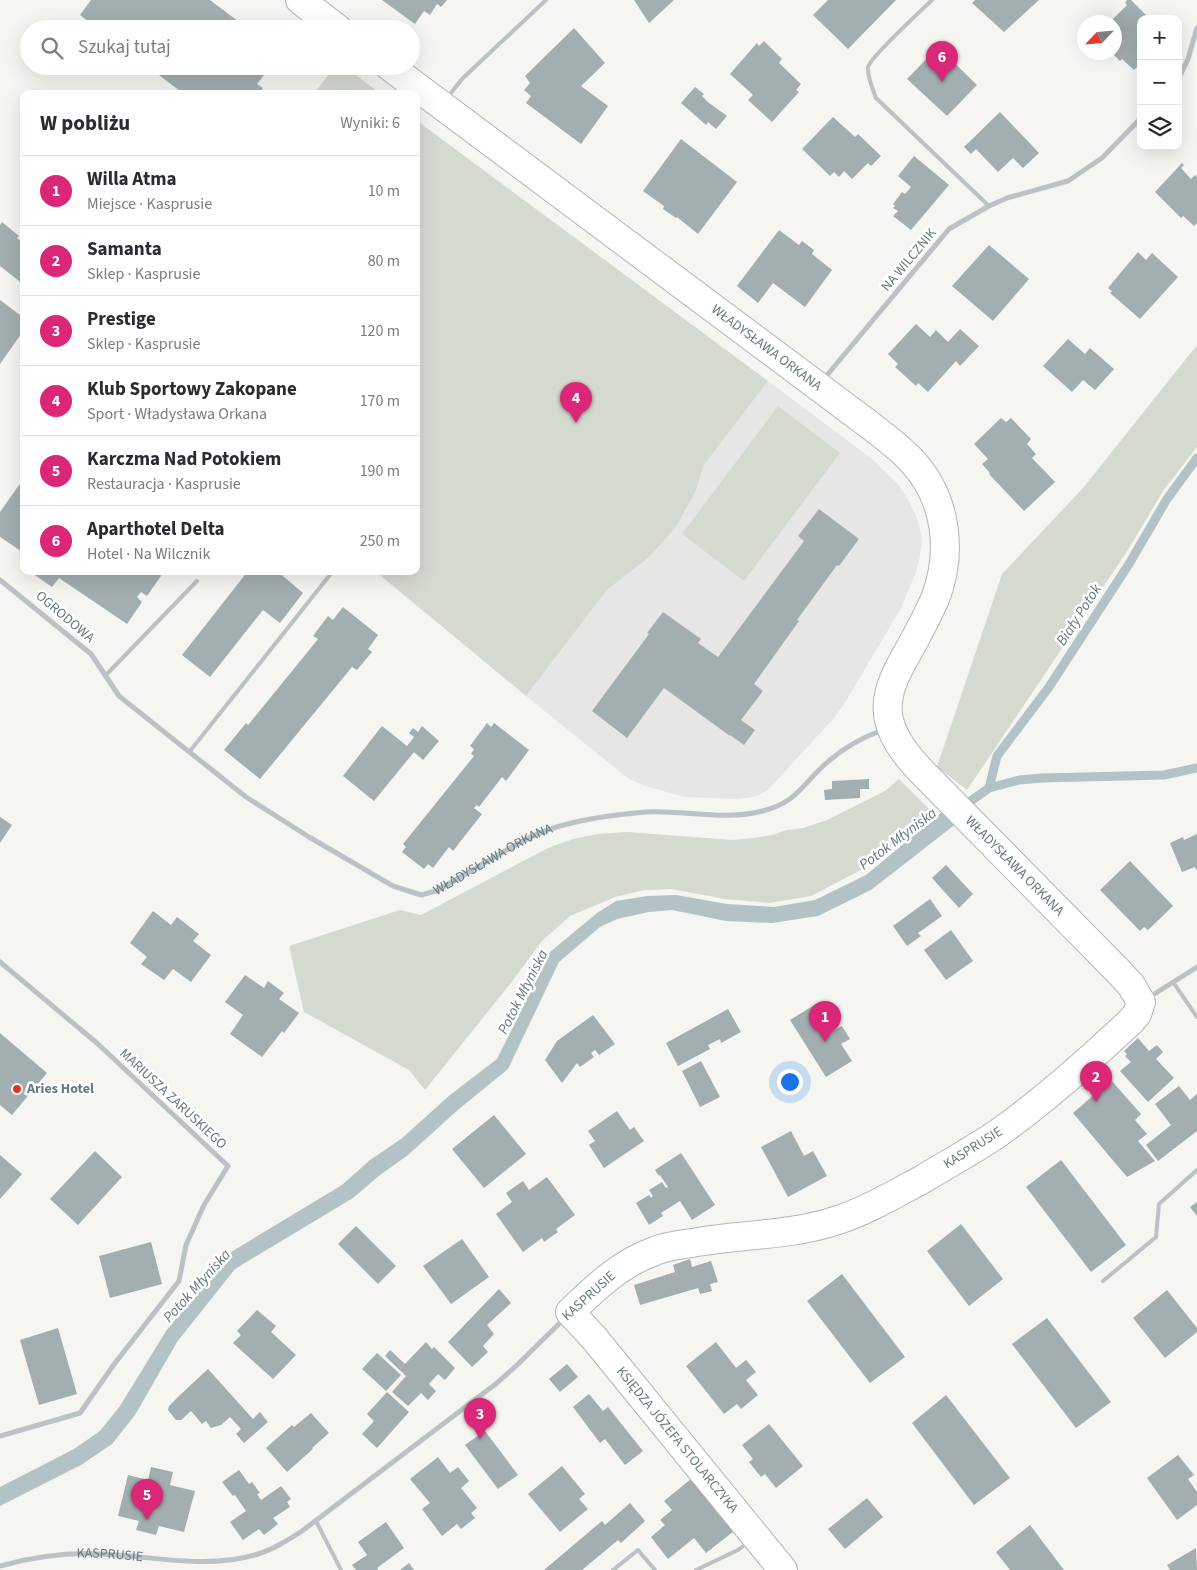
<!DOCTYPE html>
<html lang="pl">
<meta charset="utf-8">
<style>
body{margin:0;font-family:"Source Sans 3",sans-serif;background:#f2f2f3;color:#2b2b33}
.controls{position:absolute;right:15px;top:15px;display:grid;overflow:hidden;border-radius:10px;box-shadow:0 5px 20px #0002}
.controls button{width:45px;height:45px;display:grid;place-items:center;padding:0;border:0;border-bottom:1px solid #e1e1e2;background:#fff;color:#2b2b33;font:25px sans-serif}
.compass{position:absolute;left:1077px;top:15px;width:45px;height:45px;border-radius:50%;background:#fff;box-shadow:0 5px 20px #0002;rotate:244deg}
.you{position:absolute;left:789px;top:1081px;width:18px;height:18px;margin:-12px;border:4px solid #fff;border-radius:50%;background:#1a73e8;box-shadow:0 0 0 8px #1a73e833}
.badge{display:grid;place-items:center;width:32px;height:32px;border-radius:50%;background:#db2777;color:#fff;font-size:16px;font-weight:700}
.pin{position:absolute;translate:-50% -41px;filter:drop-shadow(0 1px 2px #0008)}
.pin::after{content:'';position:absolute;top:26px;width:18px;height:15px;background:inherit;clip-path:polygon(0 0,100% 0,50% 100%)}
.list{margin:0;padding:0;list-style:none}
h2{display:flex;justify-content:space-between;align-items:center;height:65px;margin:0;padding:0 20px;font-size:21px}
h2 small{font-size:16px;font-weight:400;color:#7c7c81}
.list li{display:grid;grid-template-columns:32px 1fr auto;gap:15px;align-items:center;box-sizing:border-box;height:70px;padding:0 20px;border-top:1px solid #e1e1e2}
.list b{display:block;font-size:19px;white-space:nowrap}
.list p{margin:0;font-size:16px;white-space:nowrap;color:#7c7c81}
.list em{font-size:16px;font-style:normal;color:#7c7c81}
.icon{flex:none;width:28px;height:28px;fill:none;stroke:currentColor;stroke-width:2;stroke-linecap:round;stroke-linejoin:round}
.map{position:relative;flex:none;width:1197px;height:1570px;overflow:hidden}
.search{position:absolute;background:#fff;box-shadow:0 5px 20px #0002;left:20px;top:20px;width:400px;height:55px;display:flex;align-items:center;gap:12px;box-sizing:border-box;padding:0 18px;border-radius:28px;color:#7c7c81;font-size:19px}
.panel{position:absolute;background:#fff;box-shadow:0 5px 20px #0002;left:20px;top:90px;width:400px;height:485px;border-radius:10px}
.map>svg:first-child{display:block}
</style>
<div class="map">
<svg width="1197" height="1570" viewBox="0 0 1197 1570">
<rect width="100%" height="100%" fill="#f5f5f1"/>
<polygon fill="#e6e6e5" points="768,381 872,459 897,483 908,499 917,518 922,538 920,556 916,572 901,608 846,701 834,718 767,791 754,797 737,799 685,797 645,786 629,779 526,696 607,590 648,558 696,490 704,465"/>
<g fill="#d5dad1">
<polygon points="335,66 344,66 381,94 314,94"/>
<polygon points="416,120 768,381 704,465 696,490 676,527 648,558 607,590 526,696 375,571 416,571"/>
<polygon points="1197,345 1197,447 1163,491 1128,550 967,790 937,767 1002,574 1083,488"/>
<polygon points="778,406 840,453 744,581 682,534"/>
<polygon points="899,779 934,814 861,870 811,896 769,903 725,899 672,889 644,890 615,897 570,916 542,941 510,984 425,1090 409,1070 304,1012 289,946 400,910 421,915 548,848 573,839 597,834 627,832 733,840 754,838 772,835 787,830 803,828 827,820 885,791"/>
</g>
<polygon fill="#b3c3c5" points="953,803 966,816 871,890 818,916 772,923 726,921 672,910 649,912 617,919 600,927 559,962 508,1069 459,1109 408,1155 380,1175 353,1198 235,1269 177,1342 135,1415 112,1444 81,1465 0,1506 0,1487 74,1449 100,1431 120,1406 166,1331 231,1252 342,1185 370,1160 401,1139 450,1095 497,1059 550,952 597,913 616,901 647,896 676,895 727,904 774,907 815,900 866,875"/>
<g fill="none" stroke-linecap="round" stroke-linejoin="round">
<g stroke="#b3c3c5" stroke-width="9">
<polyline points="989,788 997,756 1049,687 1129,564 1167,499 1197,458"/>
<polyline points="961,808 989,788 1019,780 1042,778 1164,775 1197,768"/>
</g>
</g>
<g fill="#a3aeb1">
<polygon points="91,0 210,0 247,28 249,26 253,29 98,29 80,15"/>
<polygon points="382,0 447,0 441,7 437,4 430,15 424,11 415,24"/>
<polygon points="634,0 674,0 649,23"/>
<polygon points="828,0 896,0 848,49 813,15"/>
<polygon points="975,0 1039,0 1004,32 972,3"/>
<polygon points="1127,0 1131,0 1150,19 1141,19 1141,63 1134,70 1122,59 1120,61 1111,52 1114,52 1114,22 1110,22 1127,5 1125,3"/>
<polygon points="574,28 605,63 581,86 608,106 581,144 526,103 531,96 524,90 530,83 525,76"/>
<polygon points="764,41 782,59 779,63 801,84 796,90 799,92 772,122 748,100 753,95 730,74 757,43 759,46"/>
<polygon points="938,47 977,85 947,116 907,79"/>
<polygon points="147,66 271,66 257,84 263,88 259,94 253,94 251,92 250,94 184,94"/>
<polygon points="695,87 704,94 702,96 709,103 727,116 716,129 708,122 706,125 681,103"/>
<polygon points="1000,112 1039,153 1023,168 1013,158 998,172 976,149 971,154 964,147"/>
<polygon points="833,117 855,137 858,134 881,156 871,166 868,163 852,179 844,171 839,177 834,172 830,176 802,149"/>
<polygon points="681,139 737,182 698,234 677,217 676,218 663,209 664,206 643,191"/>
<polygon points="914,156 949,185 911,230 893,216 898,211 893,208 895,206 893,204 902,192 905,194 911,187 898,176"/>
<polygon points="1182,163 1184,165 1181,168 1191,179 1195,175 1197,177 1197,223 1194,226 1183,216 1181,218 1155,192"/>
<polygon points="2,222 19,236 17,238 24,244 24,285 0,266 0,225"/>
<polygon points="779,230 799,245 802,241 814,250 812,254 832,270 805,307 773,283 758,303 737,286"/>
<polygon points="989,245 1029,279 993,321 952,286"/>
<polygon points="1138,252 1146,260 1152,253 1178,277 1140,319 1110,293 1112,291 1108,288"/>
<polygon points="0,300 24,318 24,330 0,364"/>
<polygon points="916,324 930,337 936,330 948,342 960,329 979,346 960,366 956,361 928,392 918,383 916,386 895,367 898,364 888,354"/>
<polygon points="1068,339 1085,354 1090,348 1114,369 1095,390 1083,380 1072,392 1043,366"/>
<polygon points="1001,418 1006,422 1011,418 1031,439 1027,444 1036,454 1032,458 1055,482 1024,511 989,474 990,473 982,464 988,459 974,444"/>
<polygon points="24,478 24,553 0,537 0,512"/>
<polygon points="819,509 859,539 839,566 837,565 797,620 799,621 754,684 763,691 741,720 755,730 744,745 730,735 730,736 664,688 627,738 592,711 649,634 647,633 663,612 701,639 698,643 718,657 804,541 798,536"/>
<polygon points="29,571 161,571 163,573 147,596 141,592 137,597 142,602 127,624 59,578 52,587"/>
<polygon points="248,571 277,571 303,593 280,623 263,610 210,677 182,655"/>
<polygon points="343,607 378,635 368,649 372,652 357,670 352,667 260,779 224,750 246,723 248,725 310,649 318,639 313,636 328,616 333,620"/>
<polygon points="487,723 491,727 494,723 529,750 506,781 502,777 479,807 477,805 474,808 482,814 453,851 449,847 433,868 428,864 424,869 402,852 406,847 403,844 474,756 471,754 474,749 470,746"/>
<polygon points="382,726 407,746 414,737 409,733 413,728 418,732 422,726 439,741 423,760 414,752 374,801 343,776"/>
<polygon points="869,779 869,789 860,789 860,798 825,800 824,790 832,789 832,781"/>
<polygon points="0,817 12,825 0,843"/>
<polygon points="1197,834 1197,871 1195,867 1182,872 1170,843 1183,837 1184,840"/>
<polygon points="1130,861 1173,906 1148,930 1144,927 1140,931 1100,890"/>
<polygon points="946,865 973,894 959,908 932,878"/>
<polygon points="930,899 942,916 918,933 921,936 907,946 893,926"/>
<polygon points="153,911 171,925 177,917 199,934 193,941 211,955 191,982 173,969 164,980 141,964 147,957 130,943"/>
<polygon points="951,930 973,961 946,980 924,950"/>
<polygon points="245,975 264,988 268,981 284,993 279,999 299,1013 284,1033 282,1031 262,1057 230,1034 243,1015 225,1002"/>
<polygon points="816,1004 833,1031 842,1026 850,1039 841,1044 852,1061 826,1077 790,1020"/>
<polygon points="728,1009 741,1032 721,1043 720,1039 708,1045 710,1049 678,1066 666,1043"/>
<polygon points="593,1015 615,1044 599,1055 595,1050 591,1053 594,1057 580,1067 577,1063 562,1083 545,1060 557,1041"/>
<polygon points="0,1033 47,1073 12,1115 0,1105"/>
<polygon points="1138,1038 1149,1051 1157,1045 1163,1052 1156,1059 1174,1078 1148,1102 1120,1071 1131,1062 1125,1056 1127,1054 1124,1051"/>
<polygon points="701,1061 720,1097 700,1107 682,1071"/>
<polygon points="1111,1080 1141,1114 1135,1120 1147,1134 1138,1141 1155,1161 1127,1177 1073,1113"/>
<polygon points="1179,1086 1190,1100 1197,1094 1197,1131 1158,1161 1146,1145 1171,1125 1155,1104"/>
<polygon points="617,1111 630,1130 634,1127 644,1141 604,1168 589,1145 595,1141 588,1131"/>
<polygon points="494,1115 526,1154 484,1188 452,1149"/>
<polygon points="791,1131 804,1156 813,1151 827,1176 788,1197 761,1147"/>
<polygon points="95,1151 122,1177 78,1225 50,1199"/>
<polygon points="681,1153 715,1205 692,1220 680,1201 661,1213 663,1216 649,1225 636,1203 649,1195 651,1198 653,1196 649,1190 662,1182 666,1188 668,1187 660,1175 659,1176 655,1170"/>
<polygon points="0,1155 22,1174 0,1199"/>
<polygon points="1061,1160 1126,1245 1091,1272 1026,1187"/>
<polygon points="547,1177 575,1215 556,1229 558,1232 544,1242 542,1238 523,1252 496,1214 512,1202 506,1193 523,1181 529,1190"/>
<polygon points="1197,1202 1197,1216 1190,1207"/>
<polygon points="961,1224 1003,1279 969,1306 927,1251"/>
<polygon points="356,1226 396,1266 378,1284 338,1244"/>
<polygon points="462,1239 489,1277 451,1304 423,1266"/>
<polygon points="151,1242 162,1284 110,1298 99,1256"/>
<polygon points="690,1259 692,1267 711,1261 718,1282 710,1284 712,1291 700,1294 698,1288 640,1305 634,1285 675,1272 673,1265"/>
<polygon points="842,1274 905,1357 870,1383 807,1301"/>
<polygon points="499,1289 511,1303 487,1325 494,1334 483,1346 488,1352 472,1367 448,1342"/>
<polygon points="1167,1290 1197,1328 1197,1332 1165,1358 1133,1318"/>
<polygon points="257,1310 276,1326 271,1332 296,1355 273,1379 233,1343 241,1335 237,1331"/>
<polygon points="1047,1318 1111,1402 1076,1428 1012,1344"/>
<polygon points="58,1328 77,1394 39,1405 20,1340"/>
<polygon points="426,1342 432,1349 434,1347 455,1368 445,1380 438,1374 429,1384 436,1391 428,1400 421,1393 408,1406 392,1392 406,1376 385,1356 390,1350 405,1364"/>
<polygon points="716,1342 736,1368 746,1360 756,1372 746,1380 758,1395 741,1409 737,1404 724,1414 686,1366"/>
<polygon points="377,1353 401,1375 386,1391 362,1369"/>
<polygon points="567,1364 578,1377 560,1392 549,1379"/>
<polygon points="208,1369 253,1419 260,1412 268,1422 244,1443 236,1434 241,1429 230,1417 221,1425 211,1428 206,1421 202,1424 191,1411 181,1420 176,1420 168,1410 169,1406 178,1397"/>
<polygon points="387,1392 409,1412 377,1448 362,1434 374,1421 367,1414"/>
<polygon points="589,1394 603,1411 608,1407 643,1451 625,1465 605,1439 600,1443 573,1407"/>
<polygon points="946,1395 1010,1478 974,1505 912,1423"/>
<polygon points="311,1413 329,1433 312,1448 313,1449 287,1472 266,1448 292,1425 294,1427"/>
<polygon points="769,1424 803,1466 776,1488 765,1474 761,1477 749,1462 753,1459 742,1445"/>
<polygon points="485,1431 518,1475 498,1489 465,1445"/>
<polygon points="1178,1455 1194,1475 1188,1479 1197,1492 1197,1505 1177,1520 1147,1478"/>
<polygon points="438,1457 450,1473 458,1467 469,1481 461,1488 477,1508 471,1513 475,1518 461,1529 457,1524 442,1536 422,1509 430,1503 410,1479"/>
<polygon points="562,1466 585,1494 579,1499 588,1509 560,1532 528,1494"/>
<polygon points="151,1467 173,1472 170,1485 195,1491 184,1532 159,1526 156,1535 136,1530 139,1521 118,1516 128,1475 148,1480"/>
<polygon points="239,1470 249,1484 252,1482 260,1493 257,1494 261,1500 281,1486 291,1499 287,1502 290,1507 273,1518 278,1524 264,1535 259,1529 243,1540 230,1522 246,1511 235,1495 233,1496 222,1482"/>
<polygon points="691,1479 734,1531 706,1553 694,1538 668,1559 651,1537 665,1525 660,1520 672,1510 664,1501"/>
<polygon points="867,1498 883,1517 845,1549 828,1529"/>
<polygon points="630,1503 645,1521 621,1543 618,1540 582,1570 544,1570 602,1521 605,1525"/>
<polygon points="386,1522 404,1548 377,1568 378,1570 356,1570 352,1565 367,1555 358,1542"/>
<polygon points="1030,1525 1064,1570 1010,1570 996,1552"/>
<polygon points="1196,1548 1197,1570 1170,1570 1167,1565"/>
<polygon points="409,1563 414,1570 400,1570"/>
</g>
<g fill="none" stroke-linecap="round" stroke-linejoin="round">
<defs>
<g id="secondary">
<polyline points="300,0 338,29"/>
<path id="s3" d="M389 66 871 426C885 437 900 448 912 461 947 499 953 552 935 599 929 612 923 624 916 637 903 662 882 690 889 720 894 741 908 757 922 772L1117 970 1131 985 1141 1002 1137 1014 1130 1022C1088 1061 1045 1100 997 1134 973 1150 948 1164 923 1179 895 1194 868 1210 838 1220 791 1236 740 1234 692 1243 680 1245 667 1246 655 1251 621 1263 596 1287 570 1312L594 1338 783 1570"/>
</g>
</defs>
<use href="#secondary" stroke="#b0b7ba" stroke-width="30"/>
<g stroke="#bbc1c4" stroke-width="4">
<path d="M932 0C921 11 871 56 868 67 867 76 873 90 876 98L989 206"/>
<polyline points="447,98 462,79 546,0"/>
<polyline points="105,676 197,581"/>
<polyline points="190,751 333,571"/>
<polyline points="1173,982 1197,1017"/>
<polyline points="1103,1281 1156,1237 1159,1204 1197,1170"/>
<polyline points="316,1521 341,1570"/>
<polyline points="613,1570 638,1550 655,1570"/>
<polyline points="696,1570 738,1550 749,1542"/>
</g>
<g stroke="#bbc1c4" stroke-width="5">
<polyline points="1178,80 1188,59 1197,28"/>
<polyline points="823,380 949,229 989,206 1007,198 1068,181 1102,158 1141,118"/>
<path id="s1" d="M0 580 91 654 119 696 246 797 309 837 393 886 421 895 436 891C456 880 475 868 495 857 515 845 537 832 560 826 584 819 621 814 646 812 684 810 725 821 763 811 796 802 800 788 822 767 840 750 860 738 883 730"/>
<polyline points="0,962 98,1044 228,1166 204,1205 186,1245 179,1281 115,1363 80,1413 0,1436"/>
<polyline points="1148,998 1197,967"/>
<path id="s2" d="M0 1566C33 1557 68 1552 102 1554 153 1556 208 1570 258 1554 274 1549 288 1540 302 1531L497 1383 517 1365 565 1318"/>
</g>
<use href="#secondary" stroke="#fff" stroke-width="28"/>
</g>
<circle fill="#de3629" stroke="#fff" stroke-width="2" cx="17" cy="1089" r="5"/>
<g text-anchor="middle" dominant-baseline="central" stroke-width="5" stroke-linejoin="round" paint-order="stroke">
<g font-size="14" fill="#657a82" stroke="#fff">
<text transform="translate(909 260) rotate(-50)">NA WILCZNIK</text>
<text stroke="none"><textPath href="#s3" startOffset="471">WŁADYSŁAWA ORKANA</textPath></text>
<text transform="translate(65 617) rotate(40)">OGRODOWA</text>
<text stroke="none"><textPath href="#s1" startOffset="612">WŁADYSŁAWA ORKANA</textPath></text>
<text stroke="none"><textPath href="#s3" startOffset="1129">WŁADYSŁAWA ORKANA</textPath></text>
<text transform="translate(173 1099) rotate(43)">MARIUSZA ZARUSKIEGO</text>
<text transform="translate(973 1148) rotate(-32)">KASPRUSIE</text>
<text transform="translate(589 1296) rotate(-42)">KASPRUSIE</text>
<text stroke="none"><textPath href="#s3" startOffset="2152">KSIĘDZA JÓZEFA STOLARCZYKA</textPath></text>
<text stroke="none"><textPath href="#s2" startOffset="111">KASPRUSIE</textPath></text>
</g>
<g font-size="14" font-weight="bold" fill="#657a82" stroke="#fff" text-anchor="start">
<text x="27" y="1089">Aries Hotel</text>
</g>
<g font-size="15" font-style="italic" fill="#607b7f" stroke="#fff">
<text transform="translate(1079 615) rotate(-57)">Biały Potok</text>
<text transform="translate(898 839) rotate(-37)">Potok Młyniska</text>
<text transform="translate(523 992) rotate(-63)">Potok Młyniska</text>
<text transform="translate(197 1286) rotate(-48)">Potok Młyniska</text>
</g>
</g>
</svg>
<div class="controls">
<button>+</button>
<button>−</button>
<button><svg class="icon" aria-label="layers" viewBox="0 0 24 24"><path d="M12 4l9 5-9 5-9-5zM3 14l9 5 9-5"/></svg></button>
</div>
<svg class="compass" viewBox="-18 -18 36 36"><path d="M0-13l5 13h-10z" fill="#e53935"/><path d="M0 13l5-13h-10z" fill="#7c7c81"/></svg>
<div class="you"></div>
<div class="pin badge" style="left:825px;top:1042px">1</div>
<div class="pin badge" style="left:1096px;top:1102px">2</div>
<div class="pin badge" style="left:480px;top:1439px">3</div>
<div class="pin badge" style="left:576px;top:423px">4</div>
<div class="pin badge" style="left:147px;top:1520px">5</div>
<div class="pin badge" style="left:942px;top:82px">6</div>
<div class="search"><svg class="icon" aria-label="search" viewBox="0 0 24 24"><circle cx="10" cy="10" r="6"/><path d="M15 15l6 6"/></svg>Szukaj tutaj</div>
<section class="panel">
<h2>W pobliżu<small>Wyniki: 6</small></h2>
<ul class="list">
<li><span class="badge">1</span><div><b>Willa Atma</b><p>Miejsce · Kasprusie</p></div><em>10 m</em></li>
<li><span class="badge">2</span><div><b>Samanta</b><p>Sklep · Kasprusie</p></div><em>80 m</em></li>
<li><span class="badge">3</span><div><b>Prestige</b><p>Sklep · Kasprusie</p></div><em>120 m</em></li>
<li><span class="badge">4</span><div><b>Klub Sportowy Zakopane</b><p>Sport · Władysława Orkana</p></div><em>170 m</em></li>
<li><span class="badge">5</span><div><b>Karczma Nad Potokiem</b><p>Restauracja · Kasprusie</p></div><em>190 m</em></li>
<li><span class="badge">6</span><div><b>Aparthotel Delta</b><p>Hotel · Na Wilcznik</p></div><em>250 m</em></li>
</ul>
</section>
</div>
